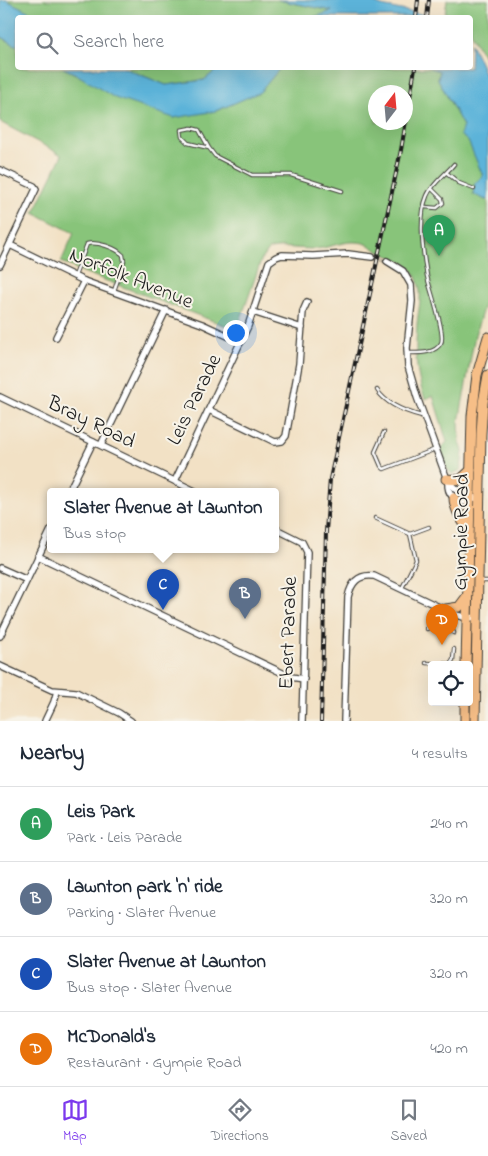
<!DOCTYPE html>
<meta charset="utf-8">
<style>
body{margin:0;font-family:"Indie Flower",sans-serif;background:#f2f2f3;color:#1f2937}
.controls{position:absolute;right:15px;bottom:15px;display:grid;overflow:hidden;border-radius:5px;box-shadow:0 5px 20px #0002}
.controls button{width:45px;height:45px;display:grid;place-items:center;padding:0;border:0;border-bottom:1px solid #e0e1e3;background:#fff;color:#1f2937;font:25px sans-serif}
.compass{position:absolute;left:368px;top:85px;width:45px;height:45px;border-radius:50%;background:#fff;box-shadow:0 5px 20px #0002;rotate:16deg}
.you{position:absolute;left:235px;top:332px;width:18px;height:18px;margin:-12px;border:4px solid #fff;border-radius:50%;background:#1a73e8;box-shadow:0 0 0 8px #1a73e833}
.badge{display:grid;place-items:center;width:32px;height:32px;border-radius:50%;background:#7c3aed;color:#fff;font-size:16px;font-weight:700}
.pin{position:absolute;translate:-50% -41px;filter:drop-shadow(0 1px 2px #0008)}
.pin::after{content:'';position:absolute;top:26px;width:18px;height:15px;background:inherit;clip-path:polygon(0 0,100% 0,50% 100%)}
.popup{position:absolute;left:47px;top:488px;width:232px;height:65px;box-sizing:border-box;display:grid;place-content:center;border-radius:5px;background:#fff;filter:drop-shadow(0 1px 4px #0005);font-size:16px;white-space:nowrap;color:#747a83}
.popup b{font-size:19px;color:#1f2937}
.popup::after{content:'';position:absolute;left:50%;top:100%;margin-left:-10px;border:10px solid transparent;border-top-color:#fff}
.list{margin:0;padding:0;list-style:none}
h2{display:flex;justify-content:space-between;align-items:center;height:65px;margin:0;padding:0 20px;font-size:21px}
h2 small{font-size:16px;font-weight:400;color:#747a83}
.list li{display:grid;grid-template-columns:32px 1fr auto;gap:15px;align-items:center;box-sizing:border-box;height:75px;padding:0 20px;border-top:1px solid #e0e1e3}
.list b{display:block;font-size:19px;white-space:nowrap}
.list p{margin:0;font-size:16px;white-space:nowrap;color:#747a83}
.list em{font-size:16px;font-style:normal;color:#747a83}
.icon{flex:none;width:28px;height:28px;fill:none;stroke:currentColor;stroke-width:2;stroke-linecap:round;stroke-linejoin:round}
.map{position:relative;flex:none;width:488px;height:721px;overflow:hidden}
.search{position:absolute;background:#fff;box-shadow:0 5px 20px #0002;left:15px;right:15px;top:15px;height:55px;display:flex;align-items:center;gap:12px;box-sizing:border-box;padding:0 18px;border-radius:5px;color:#747a83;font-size:19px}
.sheet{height:365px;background:#fff}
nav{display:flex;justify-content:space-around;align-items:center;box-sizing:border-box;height:70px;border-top:1px solid #e0e1e3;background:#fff;font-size:14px;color:#747a83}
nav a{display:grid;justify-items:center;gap:2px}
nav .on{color:#7c3aed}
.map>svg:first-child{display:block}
</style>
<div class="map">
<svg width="488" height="721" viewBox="0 0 488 721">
<rect width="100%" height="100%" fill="#f7f3e8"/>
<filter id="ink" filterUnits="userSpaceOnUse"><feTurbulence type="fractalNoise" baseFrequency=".02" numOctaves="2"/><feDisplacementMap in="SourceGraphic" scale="10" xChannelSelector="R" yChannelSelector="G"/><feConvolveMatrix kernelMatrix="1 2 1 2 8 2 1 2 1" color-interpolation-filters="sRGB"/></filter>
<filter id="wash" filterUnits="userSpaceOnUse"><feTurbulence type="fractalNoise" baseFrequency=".0096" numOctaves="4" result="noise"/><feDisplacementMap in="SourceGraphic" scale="20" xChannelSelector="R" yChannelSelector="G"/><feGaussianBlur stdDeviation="1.12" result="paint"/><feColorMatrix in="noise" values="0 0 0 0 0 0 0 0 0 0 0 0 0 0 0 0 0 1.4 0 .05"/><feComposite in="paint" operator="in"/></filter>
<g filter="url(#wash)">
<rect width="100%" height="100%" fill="#f2e1c5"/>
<g fill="#88c47a" stroke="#52704b" fill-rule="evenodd">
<polygon points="6,0 278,0 333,11 314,18 40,18"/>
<polygon points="447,0 488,0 488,64 471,34 470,18 454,17 445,14"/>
<path d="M0 36 17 46 18 68H63L76 74 216 111 259 92 280 68H430L441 71 438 79 463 126 483 176 473 194 488 201V292L475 335 459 422 460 442 463 451 461 470 452 474 447 469 440 449 447 442 433 396 425 399C415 373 415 352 417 324 418 311 422 299 419 286 414 264 402 262 384 254 370 248 371 242 353 242 341 242 328 248 315 249 300 249 285 246 270 249L262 258 237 330 78 270 61 262 74 233 34 213 62 155 0 122ZM376 92H406V122H376Z"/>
<polygon points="124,68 219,68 204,80 166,85"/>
</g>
<g fill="#5cb3d9" stroke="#3c687a">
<polygon points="0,0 6,0 40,17 18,18 17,46 0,36"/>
<polygon points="278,0 367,0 382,6 435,17 314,17 332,11"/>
<polygon points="471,43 482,67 488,84 488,201 473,194 475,183 483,176 468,141 460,135 463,126 438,79 440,71 430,68 470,68"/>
<polygon points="63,68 124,68 166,85 204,80 219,68 280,68 260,92 216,111 174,118 115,98 76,74"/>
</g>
</g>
<g filter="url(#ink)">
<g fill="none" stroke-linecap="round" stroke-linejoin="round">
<polyline stroke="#c7baa3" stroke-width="5.5" stroke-dasharray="5.5 3" stroke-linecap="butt" points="372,257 387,261"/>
<defs>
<g id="service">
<polyline points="209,148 199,130 191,128 181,130 182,137 188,143 209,148 215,156 252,175 291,175 342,191"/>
<polyline points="447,173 459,183 474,189"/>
<polyline points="425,207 437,208 443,203 442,199 432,189"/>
<path d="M75 276 87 244C97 241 116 248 123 255L124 261 114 291"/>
<path d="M409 353C419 353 435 354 441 343 446 334 430 290 427 276 423 254 418 217 427 196 431 185 447 173 454 164"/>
<path d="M377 390C386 404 406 412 422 416"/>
<polyline points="384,432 375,452 381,466 384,469 436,449"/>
<polyline points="375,518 410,534 416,560 402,588"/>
<polyline points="410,534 429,527"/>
<polyline points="480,581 488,581"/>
<polyline points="428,622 433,622 454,633"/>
<polyline points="427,629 429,621 435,619 450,625 454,633"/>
<polyline points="426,663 450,664 453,660 454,649"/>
</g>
<g id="minor">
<polyline points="0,170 34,186 36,189 0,265"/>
<polyline points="10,245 84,281 202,324 241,342"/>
<path d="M387 261 403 271 411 285 412 301 407 348 408 366 417 397 448 482C447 497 458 502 471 503"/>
<polyline points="253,312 302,328"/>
<polyline points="56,337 84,281"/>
<polyline points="0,397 195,491"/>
<polyline points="209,410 275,442 282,441 286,436 299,364 303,311 307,302"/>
<polyline points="101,445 166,310"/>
<polyline points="175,481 248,326 269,262 276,257 282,255 313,256 348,254 372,257"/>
<polyline points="448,482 464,496 480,499"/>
<polyline points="69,491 93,442"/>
<polyline points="276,529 302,542 307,552 302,721"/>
<polyline points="38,556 291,677 304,679"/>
<polyline points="0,568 27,580"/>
<polyline points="0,636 51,530"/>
<polyline points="0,666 52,690 76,692 119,713 131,721"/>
<polyline points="45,721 54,702 57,691"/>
<path d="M344 721 348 597C351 583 358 574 374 576L456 615 468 618 478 617"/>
</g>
<g id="trunk">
<polyline points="446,479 460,480 471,470"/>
<path d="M454 498C454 508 462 522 469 529"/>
<polyline points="446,609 459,607 468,595"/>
<polyline points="466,665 472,416 477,375 488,337"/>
<polyline points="465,721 465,702"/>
<polyline points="475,721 481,434 483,403 488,375"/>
</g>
</defs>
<use href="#service" stroke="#3c3a35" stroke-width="4.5"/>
<use href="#minor" stroke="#3c3a35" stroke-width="8"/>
<use href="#trunk" stroke="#3c3a35" stroke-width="11"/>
<use href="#service" stroke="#fff" stroke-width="2.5"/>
<use href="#minor" stroke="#fff" stroke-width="5.5"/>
<use href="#trunk" stroke="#f6be87" stroke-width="9"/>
<defs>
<g id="rail">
<polyline points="416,18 418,0"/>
<polyline points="427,18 429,0"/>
<polyline points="321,721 326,531 330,479 401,150 415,68"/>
</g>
</defs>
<use href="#rail" stroke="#1c1c1c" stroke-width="4"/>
<use href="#rail" stroke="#f7f3e8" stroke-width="2" stroke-dasharray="5.5" stroke-linecap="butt"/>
</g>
</g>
<g text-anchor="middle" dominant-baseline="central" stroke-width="4" stroke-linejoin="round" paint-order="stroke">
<g font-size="21" fill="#1c1c1c" stroke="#f7f3e8">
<text transform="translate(131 279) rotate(22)">Norfolk Avenue</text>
<text transform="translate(195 400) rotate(-64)">Leis Parade</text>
<text transform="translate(91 423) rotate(26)">Bray Road</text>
<text transform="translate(462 532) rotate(-89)">Gympie Road</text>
<text transform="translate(289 633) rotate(-88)">Ebert Parade</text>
</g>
</g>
</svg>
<div class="controls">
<button><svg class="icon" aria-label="locate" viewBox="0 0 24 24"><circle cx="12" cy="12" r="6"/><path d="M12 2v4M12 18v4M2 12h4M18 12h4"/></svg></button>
</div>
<svg class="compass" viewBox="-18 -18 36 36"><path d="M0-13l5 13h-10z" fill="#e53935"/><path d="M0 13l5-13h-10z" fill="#747a83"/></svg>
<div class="you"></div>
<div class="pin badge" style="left:439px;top:256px;background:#2e9e5b">A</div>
<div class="pin badge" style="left:245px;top:619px;background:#5c6f8a">B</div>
<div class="pin badge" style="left:163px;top:610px;background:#1a4fb4">C</div>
<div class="popup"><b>Slater Avenue at Lawnton</b>Bus stop</div>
<div class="pin badge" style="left:442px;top:645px;background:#e8710a">D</div>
<div class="search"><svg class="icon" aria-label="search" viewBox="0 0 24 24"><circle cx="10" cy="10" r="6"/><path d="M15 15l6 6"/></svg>Search here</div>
</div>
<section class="sheet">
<h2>Nearby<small>4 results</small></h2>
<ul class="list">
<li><span class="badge" style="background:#2e9e5b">A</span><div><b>Leis Park</b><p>Park · Leis Parade</p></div><em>240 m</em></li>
<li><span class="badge" style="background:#5c6f8a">B</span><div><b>Lawnton park 'n' ride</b><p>Parking · Slater Avenue</p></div><em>320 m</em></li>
<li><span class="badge" style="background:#1a4fb4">C</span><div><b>Slater Avenue at Lawnton</b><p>Bus stop · Slater Avenue</p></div><em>320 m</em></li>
<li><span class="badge" style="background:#e8710a">D</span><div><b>McDonald's</b><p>Restaurant · Gympie Road</p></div><em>420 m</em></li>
</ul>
</section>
<nav>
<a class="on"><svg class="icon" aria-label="map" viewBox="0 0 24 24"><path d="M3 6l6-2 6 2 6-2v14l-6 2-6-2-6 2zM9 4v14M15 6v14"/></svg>Map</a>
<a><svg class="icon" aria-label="directions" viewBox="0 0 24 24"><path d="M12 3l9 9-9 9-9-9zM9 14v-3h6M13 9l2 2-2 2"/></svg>Directions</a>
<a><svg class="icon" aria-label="saved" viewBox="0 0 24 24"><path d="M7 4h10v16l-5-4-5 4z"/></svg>Saved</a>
</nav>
